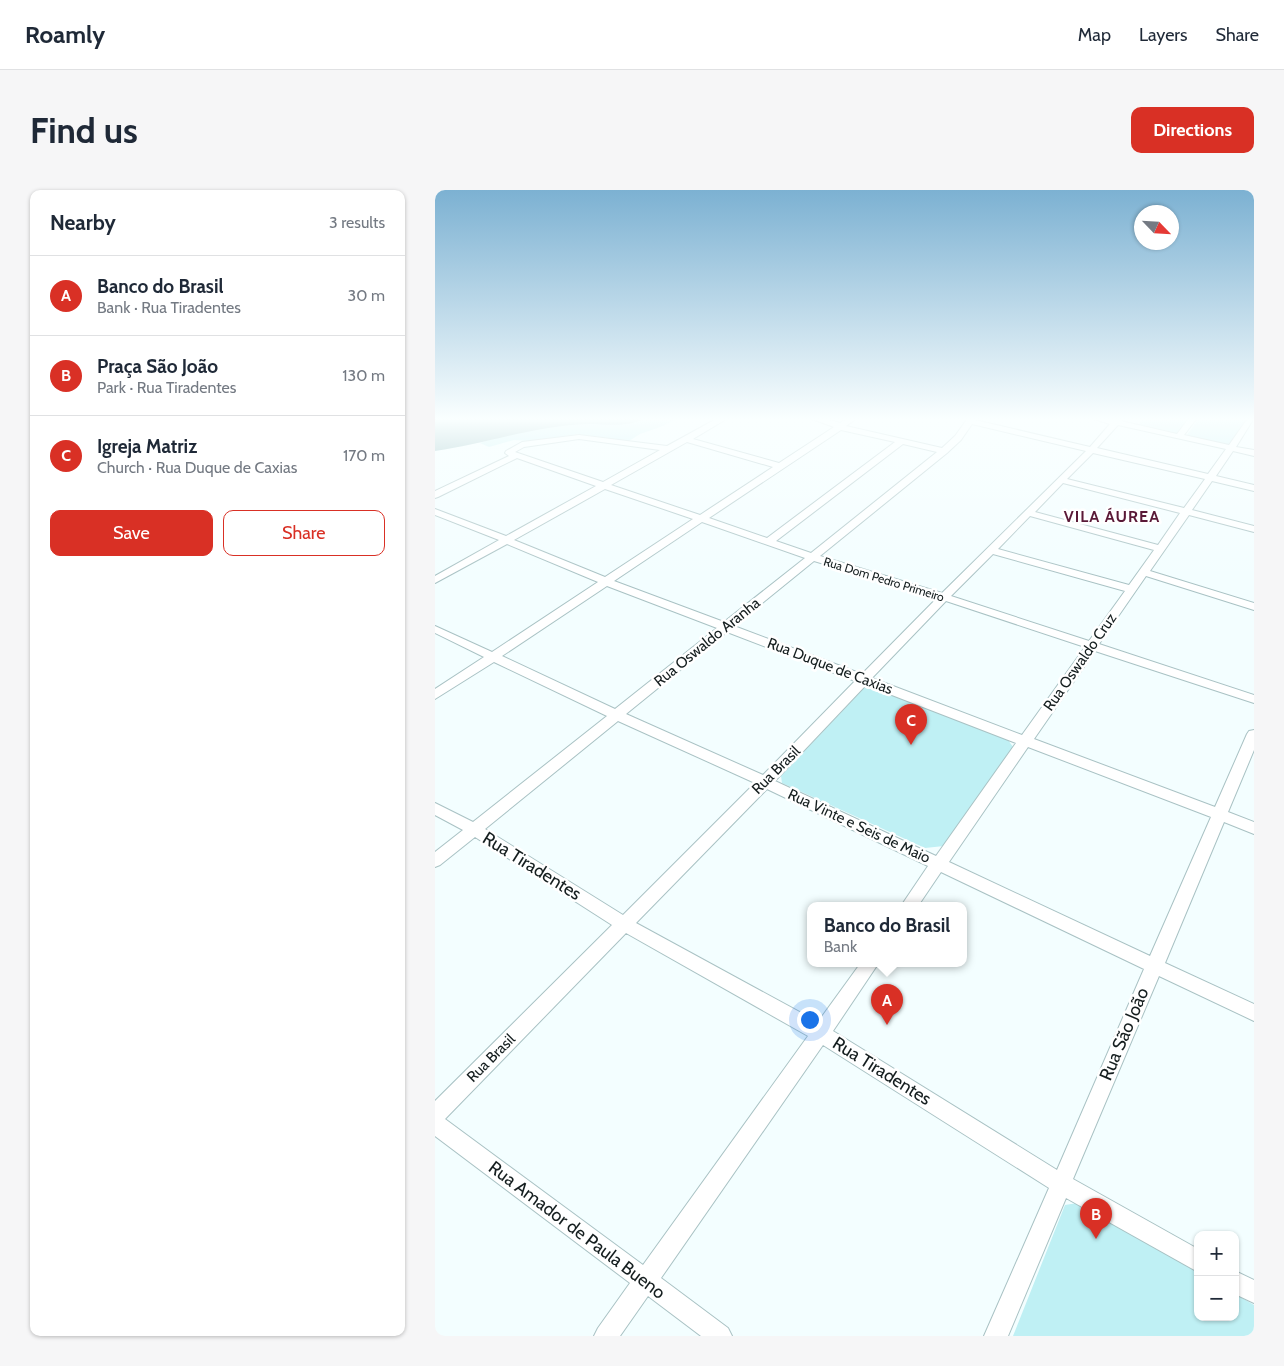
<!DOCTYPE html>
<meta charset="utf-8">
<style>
body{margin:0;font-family:Cabin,sans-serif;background:#f6f6f7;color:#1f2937}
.controls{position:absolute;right:15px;bottom:15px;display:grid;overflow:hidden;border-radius:10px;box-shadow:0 1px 4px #0004}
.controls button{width:45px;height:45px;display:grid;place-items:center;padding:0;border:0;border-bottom:1px solid #e0e1e3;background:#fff;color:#1f2937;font:25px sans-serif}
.compass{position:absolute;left:699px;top:15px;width:45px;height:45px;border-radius:50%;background:#fff;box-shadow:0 1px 4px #0004;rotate:115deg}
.you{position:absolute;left:374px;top:829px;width:18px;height:18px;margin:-12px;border:4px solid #fff;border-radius:50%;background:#1a73e8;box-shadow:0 0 0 8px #1a73e833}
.badge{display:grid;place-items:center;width:32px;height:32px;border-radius:50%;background:#d93025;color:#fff;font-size:16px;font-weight:700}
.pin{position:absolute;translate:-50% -41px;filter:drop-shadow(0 1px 2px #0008)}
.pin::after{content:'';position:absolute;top:26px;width:18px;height:15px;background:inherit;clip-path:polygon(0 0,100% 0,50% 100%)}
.popup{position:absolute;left:372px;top:712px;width:160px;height:65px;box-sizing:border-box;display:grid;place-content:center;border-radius:10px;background:#fff;filter:drop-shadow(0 1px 4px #0005);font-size:16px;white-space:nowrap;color:#747a83}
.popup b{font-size:19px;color:#1f2937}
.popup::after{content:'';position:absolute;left:50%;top:100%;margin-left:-10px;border:10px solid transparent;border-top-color:#fff}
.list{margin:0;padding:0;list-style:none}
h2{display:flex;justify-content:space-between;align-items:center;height:65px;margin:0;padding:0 20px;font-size:21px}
h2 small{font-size:16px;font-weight:400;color:#747a83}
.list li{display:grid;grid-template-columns:32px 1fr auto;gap:15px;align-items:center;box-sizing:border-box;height:80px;padding:0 20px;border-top:1px solid #e0e1e3}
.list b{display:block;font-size:19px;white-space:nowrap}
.list p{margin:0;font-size:16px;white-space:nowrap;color:#747a83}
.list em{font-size:16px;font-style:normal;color:#747a83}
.actions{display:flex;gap:10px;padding:15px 20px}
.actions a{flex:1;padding:11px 0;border:1px solid #d93025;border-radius:10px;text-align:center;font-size:18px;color:#d93025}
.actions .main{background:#d93025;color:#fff}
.map{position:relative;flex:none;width:819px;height:1146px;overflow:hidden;border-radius:10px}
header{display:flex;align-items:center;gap:30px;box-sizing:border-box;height:70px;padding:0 25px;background:#fff;border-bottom:1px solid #e0e1e3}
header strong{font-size:24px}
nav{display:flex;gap:28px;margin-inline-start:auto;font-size:18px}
.intro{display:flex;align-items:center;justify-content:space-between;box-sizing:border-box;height:120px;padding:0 30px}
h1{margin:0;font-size:35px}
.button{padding:12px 22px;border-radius:10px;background:#d93025;color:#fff;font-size:18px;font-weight:700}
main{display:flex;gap:30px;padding:0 30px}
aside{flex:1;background:#fff;border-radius:10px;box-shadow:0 1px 4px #0004}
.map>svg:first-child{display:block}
</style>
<header>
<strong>Roamly</strong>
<nav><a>Map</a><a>Layers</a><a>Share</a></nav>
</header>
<div class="intro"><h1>Find us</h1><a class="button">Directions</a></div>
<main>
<aside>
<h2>Nearby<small>3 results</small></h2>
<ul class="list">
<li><span class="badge">A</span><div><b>Banco do Brasil</b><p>Bank · Rua Tiradentes</p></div><em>30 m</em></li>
<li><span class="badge">B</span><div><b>Praça São João</b><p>Park · Rua Tiradentes</p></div><em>130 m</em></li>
<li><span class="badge">C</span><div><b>Igreja Matriz</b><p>Church · Rua Duque de Caxias</p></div><em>170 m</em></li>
</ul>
<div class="actions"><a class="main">Save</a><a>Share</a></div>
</aside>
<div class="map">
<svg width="819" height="1146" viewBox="0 0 819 1146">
<rect width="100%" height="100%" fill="#f3feff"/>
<g fill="#bff0f4">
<path d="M210 228H244L228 236 205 244 194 251 143 244 95 251 79 250 54 257 45 253C78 240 118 235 153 234 173 233 191 238 210 228Z"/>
<polygon points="709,228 755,228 743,243 737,244 702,236"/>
<polygon points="764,228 813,228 793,255 755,248 752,245"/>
<polygon points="439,495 571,547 578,557 509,656 490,658 347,593 346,586 431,496"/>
<polygon points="643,1013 763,1082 763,1127 800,1127 800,1104 819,1115 819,1146 578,1146 630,1015"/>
</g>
<path fill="#7aadb1" d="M0 228H210C192 238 174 234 154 234 101 235 52 254 0 261Z"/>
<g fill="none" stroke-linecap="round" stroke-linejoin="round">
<defs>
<g id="minor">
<path d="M283 228H293L258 249 344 273 399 237 374 228H387L405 233 413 228H422L411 236 507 258 520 246 533 228H541L540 230 655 257 675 234 656 228 679 230 689 228 686 231 742 244 754 228H762L749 245 794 255 813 228H819L801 257 819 260V266L798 261 781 286 819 295V301L777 291 757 320 819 336V342L754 325 715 381 819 413V420L711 386 664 454 819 505V513L660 461 599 549 780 617 812 544 814 541 819 540V560L793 622 819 632V644L789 632 730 773 819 814V831L724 786 638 989 763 1059V1082L631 1008 573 1146H549L614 998 388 855 226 1088 293 1138 297 1146H266L213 1106 185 1146H159L163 1138 195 1093 0 946V911L177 735 40 647 5 675 0 677V662L28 640 0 625V613L38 632 172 526 59 472 0 509V499L49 467 0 443V436L57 462 163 392 72 354 0 393V386L64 350 0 325V319L71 346 161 296 82 268 3 307 0 308V301L74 266 70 263 71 261 87 252 144 245 232 256ZM537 234 651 261 507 403 385 366 512 263 526 250ZM683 235 791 259 773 284 662 258ZM406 240 460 252 332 348 274 328ZM144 249 225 260 168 292 80 262 89 257ZM252 252 338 277 265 325 176 295ZM468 254 502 262 376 363 341 351ZM658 263 770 289 749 318 632 289ZM628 293 745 323 723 355 600 322ZM170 299 258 329 170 387 79 350ZM595 326 719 360 694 395 563 359ZM267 332 370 368 289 432 179 391ZM558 364 690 401 654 451 516 406ZM379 371 502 408 427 484 299 436ZM172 396 282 438 180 519 67 466ZM511 411 650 457 587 545 437 488ZM292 442 420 491 328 585 191 524ZM431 495 581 553 501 666 340 591ZM183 531 320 593 188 725 50 639ZM593 557 776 627 715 766 514 672ZM332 599 493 676 466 716H483L506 682 709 779 622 980 398 841 443 774H425L383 832 201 733ZM191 743 373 846 208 1075 10 929Z"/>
<polygon points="800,1081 819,1090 819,1113 800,1104"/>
</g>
</defs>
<use href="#minor" stroke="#a9c2c4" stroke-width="2"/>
<use href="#minor" fill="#fff" fill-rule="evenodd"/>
</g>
<linearGradient id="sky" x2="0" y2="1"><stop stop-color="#7cb1d2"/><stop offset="0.59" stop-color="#faffff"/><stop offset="1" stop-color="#faffff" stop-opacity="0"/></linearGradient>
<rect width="819" height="388" fill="url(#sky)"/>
<g text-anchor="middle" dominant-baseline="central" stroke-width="5" stroke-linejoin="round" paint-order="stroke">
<g font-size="12" fill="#151e1f" stroke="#fff">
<text transform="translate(449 389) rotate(17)">Rua Dom Pedro Primeiro</text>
</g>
<g font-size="15" fill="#151e1f" stroke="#fff">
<text transform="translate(272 452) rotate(-39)">Rua Oswaldo Aranha</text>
<text transform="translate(645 472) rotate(-55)">Rua Oswaldo Cruz</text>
<text transform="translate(395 476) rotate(21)">Rua Duque de Caxias</text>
<text transform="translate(341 580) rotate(-45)">Rua Brasil</text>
<text transform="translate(424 636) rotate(25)">Rua Vinte e Seis de Maio</text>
<text transform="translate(56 868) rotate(-45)">Rua Brasil</text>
</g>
<g font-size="16" font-weight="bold" letter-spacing="1" fill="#5a1937" stroke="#fff">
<text x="677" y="326">VILA ÁUREA</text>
</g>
<g font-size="18" fill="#151e1f" stroke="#fff">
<text transform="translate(97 676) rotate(32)">Rua Tiradentes</text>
<text transform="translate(689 844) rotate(-67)">Rua São João</text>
<text transform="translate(447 881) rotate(32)">Rua Tiradentes</text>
<text transform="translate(142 1040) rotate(37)">Rua Amador de Paula Bueno</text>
</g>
</g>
</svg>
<div class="controls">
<button>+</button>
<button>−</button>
</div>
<svg class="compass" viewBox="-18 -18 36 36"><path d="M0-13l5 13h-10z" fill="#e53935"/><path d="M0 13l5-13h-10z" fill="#747a83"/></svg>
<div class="you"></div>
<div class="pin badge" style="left:452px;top:835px">A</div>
<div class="popup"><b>Banco do Brasil</b>Bank</div>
<div class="pin badge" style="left:661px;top:1049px">B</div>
<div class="pin badge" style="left:476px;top:555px">C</div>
</div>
</main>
